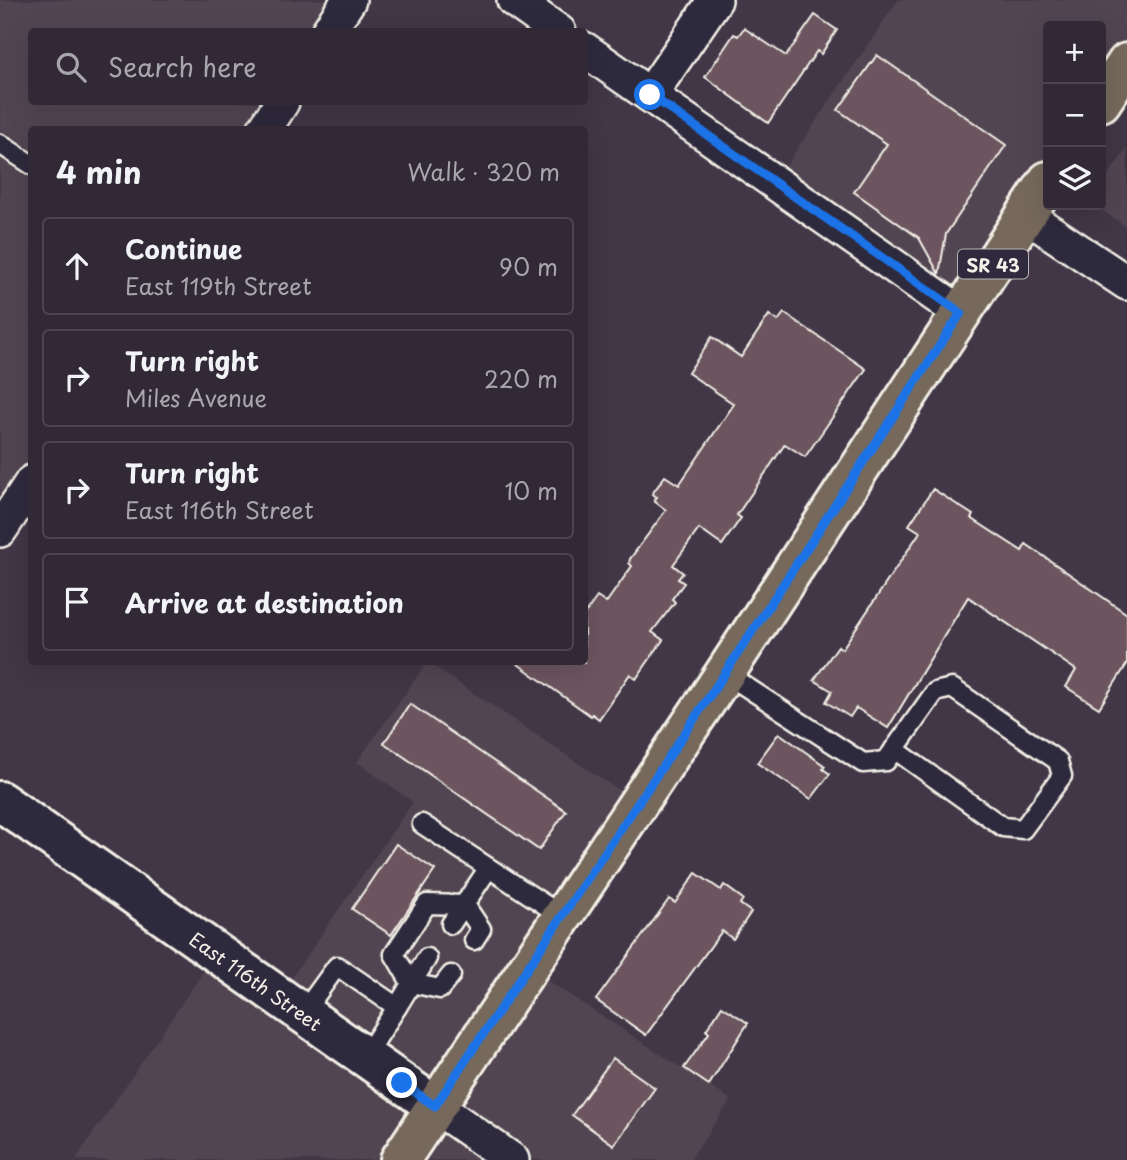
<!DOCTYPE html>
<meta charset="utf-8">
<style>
body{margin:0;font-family:"Playpen Sans",sans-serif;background:#39313d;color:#f1f3f6}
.controls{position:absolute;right:21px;top:21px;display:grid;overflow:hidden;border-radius:7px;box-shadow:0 7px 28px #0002}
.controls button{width:63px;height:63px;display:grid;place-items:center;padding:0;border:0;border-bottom:2px solid #4c4550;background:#312935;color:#f1f3f6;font:35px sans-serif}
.stop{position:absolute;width:21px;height:21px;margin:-16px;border:5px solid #1a73e8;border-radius:50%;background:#fff}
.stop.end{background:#1a73e8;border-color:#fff;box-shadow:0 2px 7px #0008}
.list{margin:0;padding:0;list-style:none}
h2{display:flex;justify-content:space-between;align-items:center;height:91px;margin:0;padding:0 28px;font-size:30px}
h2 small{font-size:23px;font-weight:400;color:#a8a6ad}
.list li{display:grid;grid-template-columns:46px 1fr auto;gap:21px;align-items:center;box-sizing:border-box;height:98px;margin:0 14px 14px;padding:0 14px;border:2px solid #4c4550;border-radius:7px}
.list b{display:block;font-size:26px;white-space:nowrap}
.list p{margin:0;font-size:23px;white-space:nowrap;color:#a8a6ad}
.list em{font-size:23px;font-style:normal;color:#a8a6ad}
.icon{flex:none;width:38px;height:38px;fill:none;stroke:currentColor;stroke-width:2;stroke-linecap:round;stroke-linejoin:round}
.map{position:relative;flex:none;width:1127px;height:1160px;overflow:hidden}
.search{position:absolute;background:#312935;box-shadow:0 7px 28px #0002;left:28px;top:28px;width:560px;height:77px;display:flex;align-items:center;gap:18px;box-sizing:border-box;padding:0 24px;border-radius:7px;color:#a8a6ad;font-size:26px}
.panel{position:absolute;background:#312935;box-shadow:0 7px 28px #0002;left:28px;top:126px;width:560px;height:539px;border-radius:7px}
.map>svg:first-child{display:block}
</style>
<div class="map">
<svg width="1127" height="1160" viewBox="0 0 1127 1160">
<rect width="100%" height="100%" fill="#413747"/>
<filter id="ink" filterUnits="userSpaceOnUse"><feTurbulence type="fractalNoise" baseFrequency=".0143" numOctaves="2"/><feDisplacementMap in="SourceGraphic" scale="14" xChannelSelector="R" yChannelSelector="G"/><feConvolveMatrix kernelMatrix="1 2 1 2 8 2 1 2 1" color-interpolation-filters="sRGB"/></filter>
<g filter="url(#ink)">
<g fill="#514451">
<polygon points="0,0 349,0 328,31 32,32 32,102 282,102 264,129 32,130 31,482 0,530"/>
<polygon points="898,0 1127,0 1127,64 1101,104 1101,26 1048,26 1048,183 961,313 775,182"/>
<polygon points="1127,148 1127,227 1093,205 1101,205 1101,186"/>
<polygon points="427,662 638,803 528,968 731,1100 690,1160 75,1160 216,953 279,996 413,802 357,762"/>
</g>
<g fill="#6c545f" stroke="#f4f1e8" stroke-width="2">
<polygon points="815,15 837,30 821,54 817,51 768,123 705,77 734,34 738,36 744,28 786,56"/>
<polygon points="877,55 1006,145 946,234 939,274 919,238 854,192 887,144 838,110"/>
<polygon points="784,313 866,369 805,457 785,444 737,515 741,518 722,545 699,529 673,565 683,573 678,579 684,583 672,599 675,602 652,632 663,640 636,679 630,674 599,719 592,714 591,716 515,662 584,662 584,615 597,597 606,603 632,566 629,563 630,559 666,510 654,501 657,497 652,494 665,476 679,485 734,404 688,373 712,337 741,357 769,315 778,321"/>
<polygon points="933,489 973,515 971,518 1022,551 1026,544 1127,614 1127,664 1099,708 1066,687 1076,670 968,597 888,728 858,709 856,708 850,717 826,702 832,691 814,680 838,646 842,649 920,532 909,525"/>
<polygon points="410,704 566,811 539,850 384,743"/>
<polygon points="779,733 825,766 823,769 830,774 811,799 757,763"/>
<polygon points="396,844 435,870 391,935 352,909"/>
<polygon points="696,873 721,890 724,885 743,899 740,904 751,912 733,939 722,931 646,1035 596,1000 669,899 675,903"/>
<polygon points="722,1006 748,1023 709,1085 684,1068 709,1033 706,1030"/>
<polygon points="613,1058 655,1088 614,1145 572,1115"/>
</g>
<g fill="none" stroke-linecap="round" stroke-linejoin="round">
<defs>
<g id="lane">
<polyline points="0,144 32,165"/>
<polyline points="725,673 863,763 886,761 935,692 952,688 1058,761 1062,776 1023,829 1003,827 894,749"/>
<polyline points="422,824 562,916"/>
<polyline points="451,924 488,869"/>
<polyline points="451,975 440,989 411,983 394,954 427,904 465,905 481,929 474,940"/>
<polyline points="397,1007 427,958"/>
<polyline points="303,1013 337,966 397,1007 365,1057"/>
</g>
<g id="street">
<polyline points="514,0 559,32"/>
<polyline points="328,32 349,0"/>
<polyline points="584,49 961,313"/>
<polyline points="650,95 715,0"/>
<polyline points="264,130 282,102"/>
<polyline points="1025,215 1127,283"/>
<polyline points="0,530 32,482"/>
<polyline points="435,1106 512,1160"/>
</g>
<polyline id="secondary" points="0,801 435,1106"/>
<g id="primary">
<polyline points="1101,102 1127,63"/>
<polyline points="400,1160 725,673 1048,181"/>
</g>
</defs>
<use href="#lane" stroke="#f4f1e8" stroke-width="23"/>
<use href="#street" stroke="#f4f1e8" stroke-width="38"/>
<use href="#secondary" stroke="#f4f1e8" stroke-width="44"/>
<use href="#primary" stroke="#f4f1e8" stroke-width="44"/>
<use href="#lane" stroke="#2f2a3d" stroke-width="18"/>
<use href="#street" stroke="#2f2a3d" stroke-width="33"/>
<use href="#secondary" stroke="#2f2a3d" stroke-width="38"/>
<use href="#primary" stroke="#76695c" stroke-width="38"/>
</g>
</g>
<g fill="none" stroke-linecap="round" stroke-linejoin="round" filter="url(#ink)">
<polyline stroke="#1a73e8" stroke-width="9" points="402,1083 435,1106 725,673 961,313 650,95"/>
</g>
<g text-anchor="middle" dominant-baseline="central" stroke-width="5" stroke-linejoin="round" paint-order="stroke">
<rect fill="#2f2a3d" stroke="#b9b5b5" stroke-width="2" x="958" y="249.5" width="70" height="29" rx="5"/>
<g font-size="18" font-weight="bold" fill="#f4f1e8">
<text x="993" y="264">SR 43</text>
</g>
<g font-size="19" fill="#f4f1e8" stroke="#2f2a3d">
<text transform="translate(256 981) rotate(35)">East 116th Street</text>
</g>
</g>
</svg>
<div class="controls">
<button>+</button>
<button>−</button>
<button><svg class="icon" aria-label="layers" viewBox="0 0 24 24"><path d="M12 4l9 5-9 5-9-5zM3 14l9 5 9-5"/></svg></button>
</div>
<div class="stop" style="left:650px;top:95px"></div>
<div class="stop end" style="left:402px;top:1083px"></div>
<div class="search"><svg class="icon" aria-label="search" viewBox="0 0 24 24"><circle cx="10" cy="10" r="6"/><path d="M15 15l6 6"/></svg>Search here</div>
<section class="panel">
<h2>4 min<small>Walk · 320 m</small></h2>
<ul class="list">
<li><svg class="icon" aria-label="ahead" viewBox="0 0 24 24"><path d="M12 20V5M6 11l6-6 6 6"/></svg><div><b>Continue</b><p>East 119th Street</p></div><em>90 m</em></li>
<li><svg class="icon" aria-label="right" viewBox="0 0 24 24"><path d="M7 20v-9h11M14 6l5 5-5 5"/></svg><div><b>Turn right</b><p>Miles Avenue</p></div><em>220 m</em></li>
<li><svg class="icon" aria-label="right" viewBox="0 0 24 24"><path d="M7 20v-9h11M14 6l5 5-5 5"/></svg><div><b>Turn right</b><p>East 116th Street</p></div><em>10 m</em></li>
<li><svg class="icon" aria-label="arrive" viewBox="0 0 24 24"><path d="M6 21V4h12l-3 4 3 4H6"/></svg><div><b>Arrive at destination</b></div></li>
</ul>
</section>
</div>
